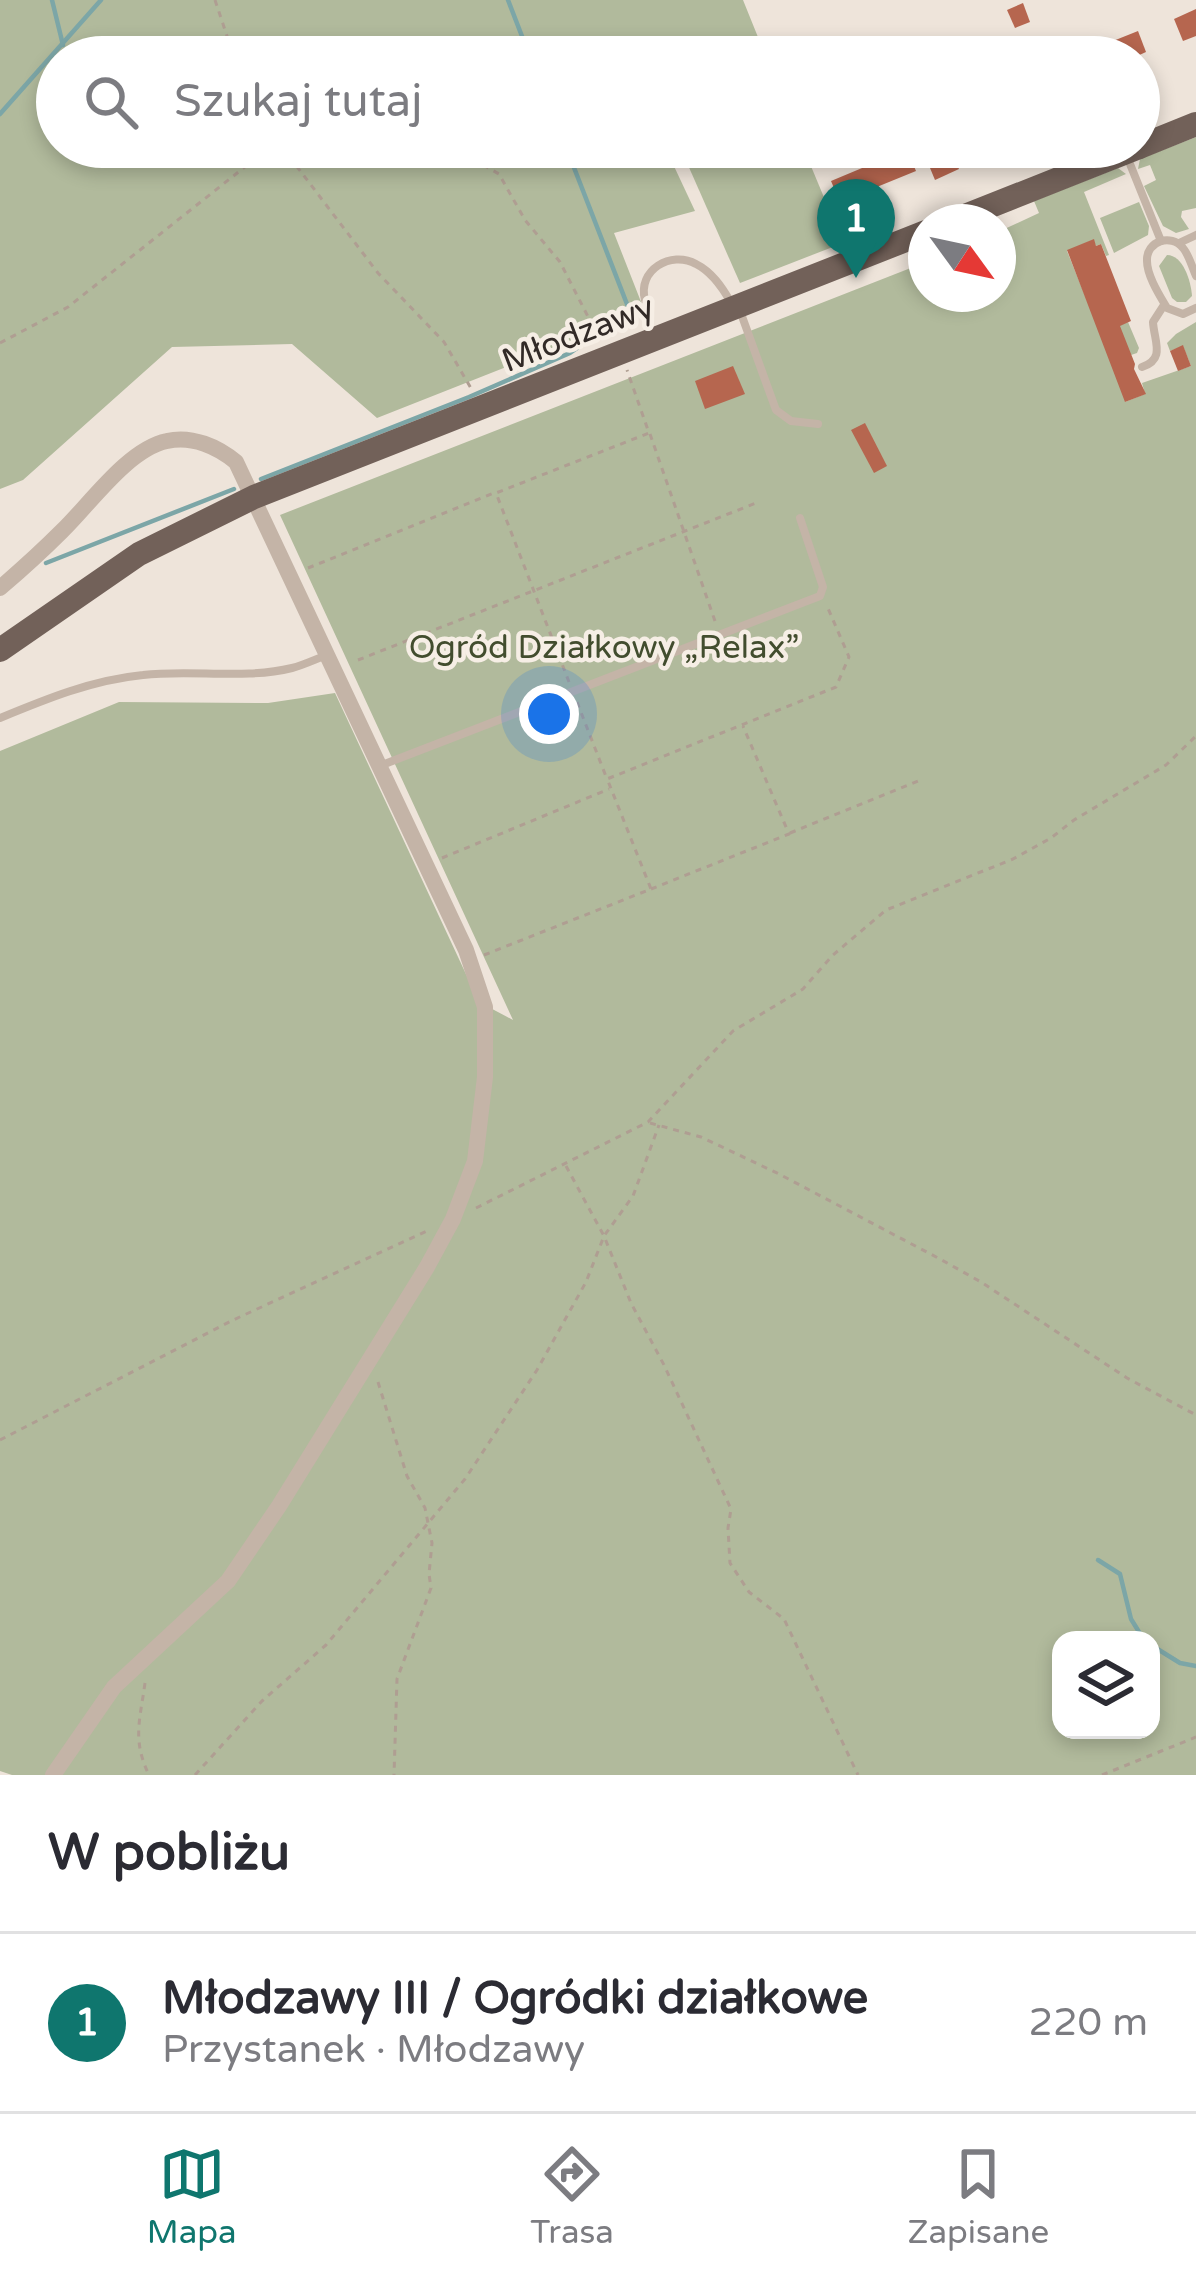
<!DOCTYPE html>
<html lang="pl">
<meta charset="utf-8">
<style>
body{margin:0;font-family:"Varela Round",sans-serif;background:#f7f7f7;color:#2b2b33}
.controls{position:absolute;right:36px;bottom:36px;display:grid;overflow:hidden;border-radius:24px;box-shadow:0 6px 18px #0003}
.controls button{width:108px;height:108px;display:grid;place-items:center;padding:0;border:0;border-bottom:3px solid #e1e1e2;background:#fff;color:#2b2b33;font:60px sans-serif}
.compass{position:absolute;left:908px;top:204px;width:108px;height:108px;border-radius:50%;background:#fff;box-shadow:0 6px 18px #0003;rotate:123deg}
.you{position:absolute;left:549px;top:714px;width:42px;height:42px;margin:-30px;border:9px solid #fff;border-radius:50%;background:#1a73e8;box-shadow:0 0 0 18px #1a73e833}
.badge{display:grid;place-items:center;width:78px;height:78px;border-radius:50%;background:#0f766e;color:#fff;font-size:39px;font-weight:700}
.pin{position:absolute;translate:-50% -99px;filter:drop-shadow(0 3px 6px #0008)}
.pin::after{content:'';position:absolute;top:63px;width:42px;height:36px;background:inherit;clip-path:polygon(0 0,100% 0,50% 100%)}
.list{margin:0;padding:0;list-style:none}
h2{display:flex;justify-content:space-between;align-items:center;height:156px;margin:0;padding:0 48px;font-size:51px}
h2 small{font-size:39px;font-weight:400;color:#7c7c81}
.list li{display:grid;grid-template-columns:78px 1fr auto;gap:36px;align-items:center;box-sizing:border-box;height:180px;padding:0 48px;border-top:3px solid #e1e1e2}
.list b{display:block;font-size:45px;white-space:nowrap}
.list p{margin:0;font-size:39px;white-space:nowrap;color:#7c7c81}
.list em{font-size:39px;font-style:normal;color:#7c7c81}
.icon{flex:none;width:66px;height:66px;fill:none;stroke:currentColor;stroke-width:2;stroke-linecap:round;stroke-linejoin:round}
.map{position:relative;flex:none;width:1196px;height:1775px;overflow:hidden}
.search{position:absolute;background:#fff;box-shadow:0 6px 18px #0003;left:36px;right:36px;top:36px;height:132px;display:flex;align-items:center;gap:30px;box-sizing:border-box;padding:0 42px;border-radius:66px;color:#7c7c81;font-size:45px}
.sheet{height:336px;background:#fff}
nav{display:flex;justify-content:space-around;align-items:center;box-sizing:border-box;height:168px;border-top:3px solid #e1e1e2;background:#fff;font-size:33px;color:#7c7c81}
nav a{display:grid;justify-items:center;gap:6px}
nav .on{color:#0f766e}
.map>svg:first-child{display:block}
</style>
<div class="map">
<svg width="1196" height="1775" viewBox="0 0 1196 1775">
<rect width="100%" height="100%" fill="#eee4da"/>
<g fill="#b1ba9c" fill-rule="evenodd">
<polygon points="0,0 743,0 766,57 57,57 57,147 665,147 695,211 614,233 645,312 377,418 292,344 172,347 23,480 0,489"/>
<polygon points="1196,137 1196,208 1182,211 1181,217 1189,229 1176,233 1163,226 1144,186 1156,180 1150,165 1138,169 1140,159"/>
<polygon points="680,147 803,147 843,243 740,283"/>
<path d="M1118 168 1126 174 1084 192 1109 255 1106 256 1101 244 1096 246 1093 240 1067 251 1100 333 1128 322 1139 348 1137 353 1131 355 1125 402 1145 394 1142 383 1191 366 1183 346 1170 351 1167 343 1176 334 1196 322V1775H12L0 1771V751L119 702 268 703 335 693 479 1002 513 1020 280 515 926 262V294H998V232L1039 213 1034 201ZM1061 1640H1151V1730H1061Z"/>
<polygon points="1139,202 1149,226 1148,235 1114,253 1100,218"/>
<path d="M1167 255C1183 255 1191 281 1192 296L1186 302H1177L1172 298 1159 266Z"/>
</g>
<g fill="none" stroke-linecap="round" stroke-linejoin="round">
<g stroke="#7ca6a7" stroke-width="4.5">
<polyline points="52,0 63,45"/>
<polyline points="508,0 530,57"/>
<polyline points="0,114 101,0"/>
<polyline points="261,479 469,397 570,353 600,332 632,317 566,147"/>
<polyline points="46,563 234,489"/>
<polyline points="1098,1560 1120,1574 1131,1619 1144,1640"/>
<polyline points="1151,1645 1180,1663 1196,1666"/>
</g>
</g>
<g fill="#b6664f">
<polygon points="1023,3 1030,22 1015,28 1007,10"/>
<polygon points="1196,9 1196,36 1183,41 1174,19"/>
<polygon points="1138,31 1146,52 1135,57 1120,57 1113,41"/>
<polygon points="883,147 901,147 903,154 908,152 916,171 840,202 831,181 886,158"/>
<polygon points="950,147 959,169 935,180 925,156"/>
<polygon points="1094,239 1096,246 1101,244 1131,321 1120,326 1135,364 1134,369 1146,394 1125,402 1067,250"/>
<polygon points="1183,345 1191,366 1178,371 1170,351"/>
<polygon points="733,366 745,394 705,409 695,381"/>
<polygon points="865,423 887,466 874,473 851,430"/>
</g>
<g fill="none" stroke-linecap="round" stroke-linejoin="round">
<g stroke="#af9e92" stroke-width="3" stroke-dasharray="6 6" stroke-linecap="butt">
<polyline points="215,0 234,57"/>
<polyline points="282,147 378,273 444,342 472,390"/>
<polyline points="426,147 480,163 499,174 525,220 560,262 600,340"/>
<polyline points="0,343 68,307 270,147"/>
<polyline points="650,434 716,624"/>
<polyline points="308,568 494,493"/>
<polyline points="358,660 756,503"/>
<polyline points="569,682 496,493 649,433 627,370"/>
<polyline points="577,702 607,779 836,687 849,657 827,606"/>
<polyline points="790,833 923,779"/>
<polyline points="442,858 609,789"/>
<polyline points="651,889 789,834 743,726"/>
<polyline points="484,955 651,889 608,781"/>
<polyline points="650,1123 701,1137 779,1174 940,1259 981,1282 1127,1378 1196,1415"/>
<polyline points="566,1166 604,1236 631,1303 664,1365 731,1509 728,1528 730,1563 749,1592 784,1619 858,1775"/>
<polyline points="476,1208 648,1122 733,1031 803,989 833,955 886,910 1013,859 1051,838 1074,820 1166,765 1196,736"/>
<polyline points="378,1382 407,1476 425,1508 432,1543 429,1574 431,1588 397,1679 394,1775"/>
<polyline points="0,1440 231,1321 429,1230"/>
<path d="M145 1683C140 1720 132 1740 149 1775"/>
<polyline points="195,1775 262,1701 326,1645 465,1479 537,1370 586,1282 604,1236 633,1196 659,1125"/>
<polyline points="1102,1775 1196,1737"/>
</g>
<g stroke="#c4b4a7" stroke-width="8">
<polyline points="1128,159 1161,241"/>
<polyline points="1179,243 1196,235"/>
<path d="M1196 276C1192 267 1189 255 1183 248 1171 233 1146 241 1147 261 1147 276 1160 296 1167 308L1183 314 1196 308"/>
<path d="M645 300C637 270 671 250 696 264 712 272 722 287 730 301"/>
<polyline points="739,308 776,410 791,421 818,424"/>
<path d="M1142 367C1166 359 1154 341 1153 322L1164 305"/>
<path d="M0 718C46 699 92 680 143 675 192 669 243 680 292 668 304 665 316 659 327 655"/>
<polyline points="382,765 820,596 823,587 800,518"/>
</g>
<path stroke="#c4b4a7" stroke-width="16" d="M0 588C21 570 42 551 62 531 90 504 128 449 167 441 192 435 218 447 236 462L466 950 485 1007V1077L475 1161 453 1219 427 1267 279 1506 228 1581 114 1687 53 1775"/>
<g stroke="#726159" stroke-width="24">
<polyline points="1139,147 1196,124"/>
<polyline points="950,222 1139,147"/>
<polyline points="0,650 139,554 254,497 926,232"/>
</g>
</g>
<g text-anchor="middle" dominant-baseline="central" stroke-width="9" stroke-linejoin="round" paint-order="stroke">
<g font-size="33" fill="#322a27" stroke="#f6eee5">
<text transform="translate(578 334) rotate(-21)">Młodzawy</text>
</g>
<g font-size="33" fill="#424d2e" stroke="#f6eee5">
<text x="604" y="647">Ogród Działkowy „Relax”</text>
</g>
</g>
</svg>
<div class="controls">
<button><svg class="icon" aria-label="layers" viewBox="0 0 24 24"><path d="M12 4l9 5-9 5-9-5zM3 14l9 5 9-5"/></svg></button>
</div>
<svg class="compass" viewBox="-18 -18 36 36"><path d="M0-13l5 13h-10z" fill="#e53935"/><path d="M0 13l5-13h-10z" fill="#7c7c81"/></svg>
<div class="you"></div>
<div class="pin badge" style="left:856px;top:278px">1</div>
<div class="search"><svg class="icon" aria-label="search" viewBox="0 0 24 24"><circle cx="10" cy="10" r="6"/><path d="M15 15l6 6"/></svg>Szukaj tutaj</div>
</div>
<section class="sheet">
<h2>W pobliżu<small></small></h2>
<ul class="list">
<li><span class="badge">1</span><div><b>Młodzawy III / Ogródki działkowe</b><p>Przystanek · Młodzawy</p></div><em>220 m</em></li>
</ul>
</section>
<nav>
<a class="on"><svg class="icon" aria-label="map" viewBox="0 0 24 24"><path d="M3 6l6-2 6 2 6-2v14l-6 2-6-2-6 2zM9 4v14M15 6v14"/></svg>Mapa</a>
<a><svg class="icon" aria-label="directions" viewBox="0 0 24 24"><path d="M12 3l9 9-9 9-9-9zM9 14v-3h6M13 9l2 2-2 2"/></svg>Trasa</a>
<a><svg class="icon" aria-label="saved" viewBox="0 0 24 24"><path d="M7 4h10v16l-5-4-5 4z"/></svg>Zapisane</a>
</nav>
